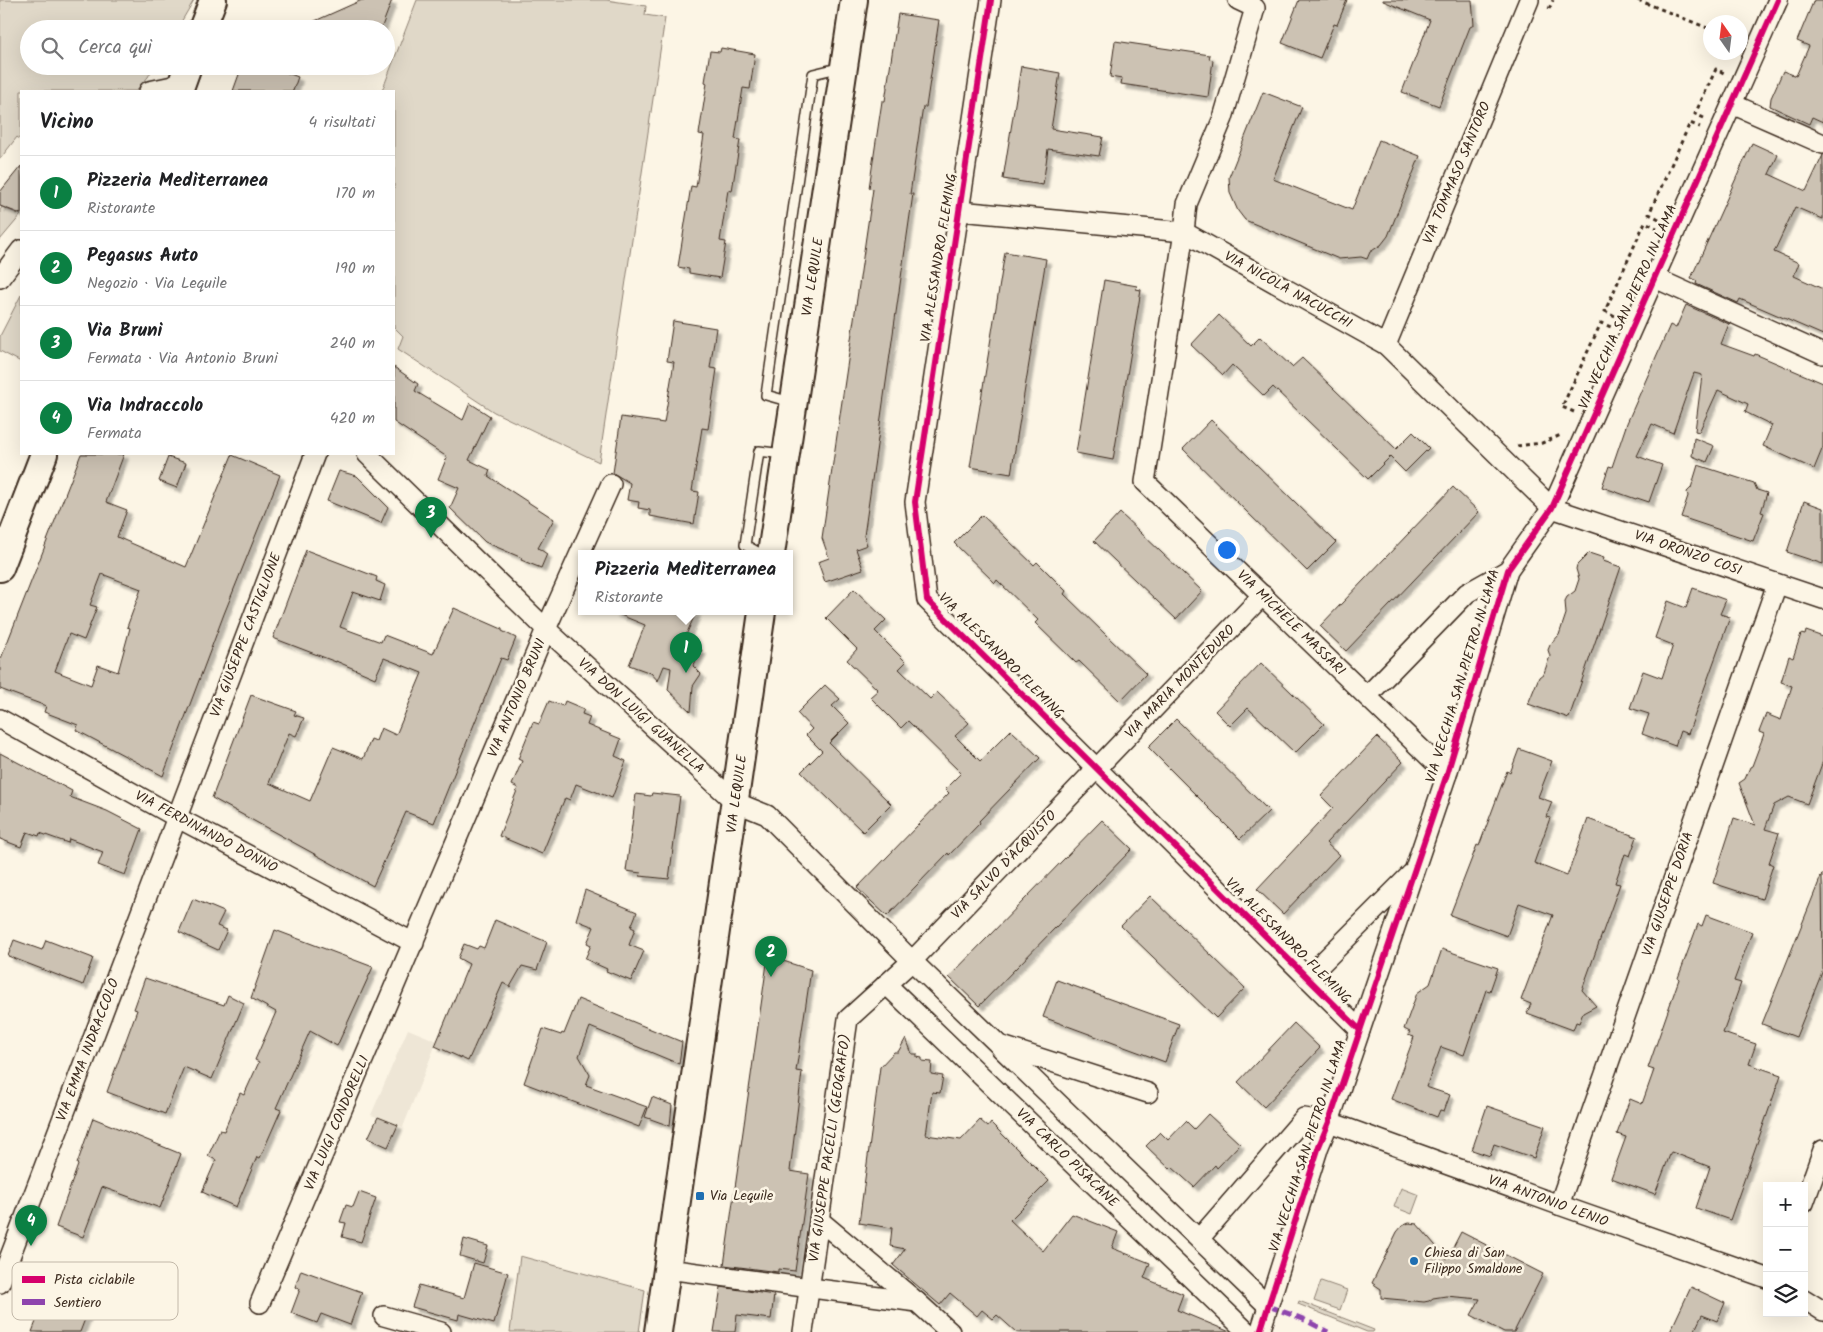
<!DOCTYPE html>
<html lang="it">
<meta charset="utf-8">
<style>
body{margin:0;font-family:Kalam,sans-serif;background:#f6f6f6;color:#202124}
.controls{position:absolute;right:15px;bottom:15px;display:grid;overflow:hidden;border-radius:0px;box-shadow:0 5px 20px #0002}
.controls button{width:45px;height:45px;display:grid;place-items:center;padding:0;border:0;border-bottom:1px solid #e0e0e0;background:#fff;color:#202124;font:25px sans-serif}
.compass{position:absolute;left:1703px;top:15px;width:45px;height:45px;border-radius:50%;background:#fff;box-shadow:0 5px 20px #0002;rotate:346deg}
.you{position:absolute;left:1226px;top:549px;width:18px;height:18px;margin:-12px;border:4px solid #fff;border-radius:50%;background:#1a73e8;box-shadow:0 0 0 8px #1a73e833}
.badge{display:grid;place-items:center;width:32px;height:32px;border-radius:50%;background:#0b8043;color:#fff;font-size:16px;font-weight:700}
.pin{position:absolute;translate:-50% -41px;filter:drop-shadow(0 1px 2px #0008)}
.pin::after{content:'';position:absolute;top:26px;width:18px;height:15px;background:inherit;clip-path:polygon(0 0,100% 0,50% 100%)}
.popup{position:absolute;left:578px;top:550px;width:215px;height:65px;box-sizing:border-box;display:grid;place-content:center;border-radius:0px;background:#fff;filter:drop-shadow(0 1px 4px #0005);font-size:16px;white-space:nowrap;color:#757577}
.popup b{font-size:19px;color:#202124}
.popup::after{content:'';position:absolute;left:50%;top:100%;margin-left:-10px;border:10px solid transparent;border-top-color:#fff}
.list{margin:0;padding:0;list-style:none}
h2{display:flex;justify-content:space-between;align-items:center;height:65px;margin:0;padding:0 20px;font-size:21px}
h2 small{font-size:16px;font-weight:400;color:#757577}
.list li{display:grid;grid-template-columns:32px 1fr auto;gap:15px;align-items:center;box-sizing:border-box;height:75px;padding:0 20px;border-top:1px solid #e0e0e0}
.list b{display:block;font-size:19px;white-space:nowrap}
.list p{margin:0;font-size:16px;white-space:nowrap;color:#757577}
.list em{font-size:16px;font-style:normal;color:#757577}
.icon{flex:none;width:28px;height:28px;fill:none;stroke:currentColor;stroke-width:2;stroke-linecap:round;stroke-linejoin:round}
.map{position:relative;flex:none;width:1823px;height:1332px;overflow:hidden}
.search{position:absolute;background:#fff;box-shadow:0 5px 20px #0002;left:20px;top:20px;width:375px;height:55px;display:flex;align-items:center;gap:12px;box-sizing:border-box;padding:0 18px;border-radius:28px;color:#757577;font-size:19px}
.panel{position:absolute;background:#fff;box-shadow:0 5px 20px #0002;left:20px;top:90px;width:375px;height:365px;border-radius:0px}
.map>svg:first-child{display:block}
</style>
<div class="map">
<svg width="1823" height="1332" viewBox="0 0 1823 1332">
<defs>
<filter id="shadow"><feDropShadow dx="4.5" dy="4.5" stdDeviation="1" flood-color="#0004"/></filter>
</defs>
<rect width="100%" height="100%" fill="#fcf5e5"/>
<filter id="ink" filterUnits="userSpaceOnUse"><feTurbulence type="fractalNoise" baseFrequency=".02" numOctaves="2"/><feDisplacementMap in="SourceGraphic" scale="10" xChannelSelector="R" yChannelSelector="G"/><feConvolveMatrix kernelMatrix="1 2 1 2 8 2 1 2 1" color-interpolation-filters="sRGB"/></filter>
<g filter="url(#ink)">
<polygon fill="#eee6d6" points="408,1029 437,1041 403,1127 371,1115"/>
<g fill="#e0d8c8" stroke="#8e8173">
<polygon points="0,0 194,0 177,29 29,29 29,66 154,66 148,77 136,91 21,91 21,140 17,137 0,159"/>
<polygon points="417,0 606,0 646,6 645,15 665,18 599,462 494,412 398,349 403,336 394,327 394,91 382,91"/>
<polygon points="2,207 21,215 0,240 0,210"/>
<polygon points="21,295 21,362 0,351 0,336"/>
<polygon points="1401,1188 1419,1195 1412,1214 1394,1207"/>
<polygon points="520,1256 645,1290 639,1332 510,1332"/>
<polygon points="1321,1281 1347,1290 1340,1310 1314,1301"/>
<polygon points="1299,1301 1374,1330 1373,1332 1367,1332 1298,1304"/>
</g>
<g fill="#ccc2b3" stroke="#3b2a1e" fill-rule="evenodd" filter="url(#shadow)">
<polygon points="362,0 392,0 381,29 297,29"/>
<polygon points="1299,0 1347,0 1337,25 1334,24 1320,58 1282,43"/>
<polygon points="1383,0 1472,0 1474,25 1470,27 1439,106 1402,92 1430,20 1383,1"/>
<polygon points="1814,0 1823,0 1823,122 1812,117 1809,124 1770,106 1771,98 1783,71 1796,76 1809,46 1797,41"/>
<polygon points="898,14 939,20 926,107 923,107 910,194 913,194 864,536 867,545 856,549 863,569 825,582 818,562 829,558 822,538 873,189 869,188 882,101 885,101"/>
<polygon points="1115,41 1210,55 1209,59 1213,60 1208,97 1121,84 1122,79 1110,77"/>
<polygon points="721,48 755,54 750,89 743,88 735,139 740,140 732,191 728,190 720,241 726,242 720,278 689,273 689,269 678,267 691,186 696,187 704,135 699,134 707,83 705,82 710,51 720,52"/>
<polygon points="242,66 270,66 298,77 293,91 233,91"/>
<polygon points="1021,66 1060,73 1051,129 1103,137 1099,156 1048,149 1043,185 1003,179"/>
<polygon points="1263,92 1302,107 1273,179 1352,210 1379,140 1420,156 1388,236 1381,245 1370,252 1367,259 1361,257 1339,259 1245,220 1238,211 1230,193 1229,177"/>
<polygon points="1752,143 1778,155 1769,174 1806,191 1823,155 1823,219 1795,207 1774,252 1799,263 1794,276 1823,289 1823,335 1740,299 1738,303 1696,284 1697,281 1691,278"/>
<polygon points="21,166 21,214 0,206 0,192"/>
<polygon points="1005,252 1046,259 1011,474 970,467"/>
<polygon points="1104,280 1137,286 1136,289 1141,290 1113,460 1076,453"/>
<polygon points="1686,305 1729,324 1721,344 1754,356 1755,354 1823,383 1823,447 1814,469 1763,446 1772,425 1745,412 1748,404 1718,390 1699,432 1695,431 1702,375 1694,373 1673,433 1652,424 1637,456 1662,465 1649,502 1637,498 1636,499 1602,487 1609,466 1612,467 1627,423 1670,325 1676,328"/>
<polygon points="1219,315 1251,346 1260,337 1292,367 1302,358 1396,449 1413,432 1429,448 1405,472 1390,457 1368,479 1273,387 1264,396 1232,365 1223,375 1191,345"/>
<polygon points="673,321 716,328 710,368 717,369 708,429 702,428 692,491 699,492 694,524 650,516 650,510 638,508 639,502 627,500 630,483 613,473 621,417 664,423 674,362 667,361"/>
<polygon points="394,367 418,384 415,391 463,420 470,403 490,416 469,460 490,470 488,476 554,519 538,548 547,554 541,568 521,560 522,558 485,542 450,508 459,488 438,479 447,457 394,422"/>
<polygon points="1211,420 1336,542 1307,571 1183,449"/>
<polygon points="1694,438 1714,446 1707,462 1692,456"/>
<path d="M81 454H124L106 502 127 510 117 537 186 567 232 455 280 475 224 614 163 776 76 730 78 725 44 712 46 706 0 689V661ZM102 574 141 589 127 627 130 628 118 672 98 665 91 685 55 671 69 634 84 640 97 607 90 605Z"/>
<polygon points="168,457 186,463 177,488 159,481"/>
<polygon points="1698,465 1754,483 1757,490 1767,493 1761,512 1764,513 1753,541 1681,517 1688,496 1687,492 1691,488"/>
<polygon points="339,471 357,476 388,507 381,523 327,501"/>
<polygon points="1453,487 1479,512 1346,651 1320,626"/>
<polygon points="1804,501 1823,508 1823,564 1787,552"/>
<polygon points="1120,513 1202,591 1176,619 1094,541"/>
<polygon points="982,515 1034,565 1037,562 1066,591 1064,594 1146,674 1120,701 1079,661 1076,663 1035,623 1038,620 997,580 995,583 954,543"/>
<polygon points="306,550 377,577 376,581 385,585 380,601 353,592 340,627 381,642 384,635 433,654 454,608 502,629 502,631 516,638 507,660 501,658 434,823 406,812 373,886 212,798 251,695 296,711 294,715 304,718 296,736 289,733 269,783 310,801 333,747 363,759 371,739 376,741 381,728 396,735 422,673 384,658 375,678 336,661 336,662 273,638"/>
<polygon points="1589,553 1604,558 1603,561 1621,567 1569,718 1528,704 1539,677 1544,673 1550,656 1548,650 1550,645 1559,635 1566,614 1565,601 1567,597 1575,591 1579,579 1576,569 1577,565"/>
<polygon points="1693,588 1726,600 1720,614 1730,617 1688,734 1680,731 1675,746 1642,734 1649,714 1630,708 1643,671 1662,678 1673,645 1655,638 1668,601 1686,608"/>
<polygon points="854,589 886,620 875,631 906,662 899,669 930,699 937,692 969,723 955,736 980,761 1011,730 1040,758 979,821 980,823 949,855 948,853 887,916 857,888 949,793 945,789 961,773 908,721 901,728 870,697 878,690 847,660 857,649 826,618"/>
<polygon points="613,612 696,612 683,642 702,650 693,666 701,674 693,686 691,712 668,690 671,668 664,666 658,681 651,673 629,665 645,625"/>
<polygon points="1806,631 1823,637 1823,761 1807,804 1789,797 1774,805 1765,829 1779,833 1769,863 1773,865 1762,899 1713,883 1734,818 1755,825 1739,783 1745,779 1750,767 1752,766 1764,734 1759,732 1766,714 1781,720 1792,686 1781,682 1789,656 1793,658 1801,634 1805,635"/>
<polygon points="1261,663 1324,724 1295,753 1248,708 1230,726 1215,711"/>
<polygon points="825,685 840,699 832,706 849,723 829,743 891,804 863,832 801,772 822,751 806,735 812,729 797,713"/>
<polygon points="549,701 563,706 565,701 584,709 582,714 590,717 587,725 621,739 615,756 626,761 612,798 576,784 570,800 565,798 542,854 499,836 518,788 512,785 522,761 518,759 533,722 539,724"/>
<polygon points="1176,719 1269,811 1240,839 1148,747"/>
<polygon points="1377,737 1403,762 1326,843 1339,855 1283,914 1257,889 1333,808 1321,796"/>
<polygon points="1519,749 1552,761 1538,797 1552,802 1546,817 1550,818 1534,863 1567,876 1588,819 1637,837 1630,856 1625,854 1615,883 1620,884 1582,990 1596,1006 1583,1013 1579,1023 1576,1022 1573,1030 1527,1013 1531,1004 1521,1000 1553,915 1519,903 1507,936 1450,915 1477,845 1479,846 1507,771 1510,773"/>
<polygon points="0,753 72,791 70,797 107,811 142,829 125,875 98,865 103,852 69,839 68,843 40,833 39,836 27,832 21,847 0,839"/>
<polygon points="652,793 680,796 669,879 640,876 641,873 626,871 636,794 651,796"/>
<polygon points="1102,820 1132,849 979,1006 949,977"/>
<polygon points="1822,874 1823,970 1796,1037 1762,1024"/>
<polygon points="585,890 637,912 631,927 635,929 629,945 644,951 631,981 606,971 607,969 585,959 591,945 587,943 594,927 576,920"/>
<polygon points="1150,896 1245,988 1216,1018 1121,926"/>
<polygon points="193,899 224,912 217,926 227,930 218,950 179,932"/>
<polygon points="1706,915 1752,932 1734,981 1741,983 1723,1033 1756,1044 1749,1064 1781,1075 1730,1220 1696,1208 1710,1167 1677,1154 1671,1152 1655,1194 1611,1178 1626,1137 1617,1134 1630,1099 1642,1104 1654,1070 1648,1068 1679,979 1678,978 1698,924 1702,926"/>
<polygon points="495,920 547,942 537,970 522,966 510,987 503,983 468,1061 435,1046 469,964 458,958 464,944 477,949 479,946 484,948"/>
<polygon points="275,930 373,967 337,1046 310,1031 276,1108 281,1110 260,1158 257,1157 236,1207 202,1192 216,1160 208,1156 220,1130 224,1131 240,1093 244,1095 259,1062 255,1060 276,1012 251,998"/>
<polygon points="14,940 42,950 46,940 93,958 83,985 8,956"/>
<polygon points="1442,949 1498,968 1490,991 1486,990 1464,1055 1441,1047 1426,1087 1450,1095 1444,1111 1440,1110 1437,1117 1391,1099 1414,1037 1408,1035 1410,1032 1404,1029 1417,993 1430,984"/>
<polygon points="768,956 811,970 796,1071 802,1072 790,1171 809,1174 795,1271 778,1269 778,1272 724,1265"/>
<polygon points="145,978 224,1005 228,995 244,1003 212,1079 184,1067 165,1114 107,1092 137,1010 134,1009"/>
<polygon points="1057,980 1179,1024 1165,1062 1043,1017"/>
<polygon points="578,999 682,1042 679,1064 590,1027 579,1056 590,1075 586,1085 647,1107 639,1127 524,1083 543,1029 561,1035 562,1033 564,1034"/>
<polygon points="1294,1023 1320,1048 1264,1107 1238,1082"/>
<polygon points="906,1038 912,1054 917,1054 917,1057 922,1058 922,1061 932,1062 931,1074 943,1076 940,1093 932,1092 926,1135 961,1140 980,1120 988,1127 991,1123 1049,1181 1010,1220 1043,1251 1072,1214 1118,1232 1112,1248 1150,1263 1144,1278 1183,1294 1177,1310 1230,1332 1016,1332 997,1315 993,1319 982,1310 977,1316 950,1293 940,1305 893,1265 905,1249 890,1246 892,1228 859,1223 880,1067 894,1052 898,1052"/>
<polygon points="652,1097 672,1105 670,1126 645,1117"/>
<polygon points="1487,1106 1545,1126 1534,1158 1494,1144 1490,1156 1472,1150"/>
<polygon points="1208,1114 1240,1144 1217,1168 1215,1165 1194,1187 1172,1167 1170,1169 1146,1146 1160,1132 1168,1140 1186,1121 1194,1129"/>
<polygon points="378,1117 398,1125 388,1147 368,1138"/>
<polygon points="93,1118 181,1154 160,1208 102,1187 83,1237 56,1227 78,1165 77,1164"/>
<polygon points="359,1192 376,1198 361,1242 342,1237 346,1223 340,1222 346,1205 353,1207"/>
<polygon points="1409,1223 1417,1224 1447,1259 1461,1232 1543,1274 1514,1332 1504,1332 1471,1315 1480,1299 1446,1296 1433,1298 1429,1301 1424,1302 1381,1298 1381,1289 1372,1283 1397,1232 1402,1226"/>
<polygon points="464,1239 488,1246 483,1263 460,1256"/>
<polygon points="474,1263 508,1273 494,1324 459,1314 458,1320 412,1307 419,1285 464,1298"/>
<polygon points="301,1270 362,1292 350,1325 321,1314 317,1323 291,1313 300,1289 295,1287"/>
<polygon points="55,1272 97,1288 80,1332 32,1332"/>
<polygon points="721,1287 774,1295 771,1319 737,1315 735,1332 714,1332"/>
<polygon points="1691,1287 1725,1303 1717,1321 1702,1315 1694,1332 1670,1332"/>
</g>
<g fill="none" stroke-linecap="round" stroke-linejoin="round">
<defs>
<g id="lane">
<polyline points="791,402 766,395 813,74 842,67"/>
<polyline points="761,554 745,545 759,451 783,454"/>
</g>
<g id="street">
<polyline points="991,0 915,502 927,600 1360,1030"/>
<polyline points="1238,0 1255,8 1223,118 1187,204 1184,232 1145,482 1447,774"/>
<polyline points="149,91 182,84"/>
<polyline points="1732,104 1823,144"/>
<polyline points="959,211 1184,232 1386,345 1552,508 1823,599"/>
<polyline points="0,278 21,250"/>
<polyline points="1655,278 1823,354"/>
<polyline points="1386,345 1529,0"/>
<polyline points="367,454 546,629 735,802 767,815 912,961 999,1045 1148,1093"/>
<polyline points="1367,696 1467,593 1508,570"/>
<polyline points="0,719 176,817 414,943"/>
<polyline points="1307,978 1411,874"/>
<polyline points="886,984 1247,1332"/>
<polyline points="1001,1048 1268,1306"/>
<polyline points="1804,1203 1823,1150"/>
<polyline points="1559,1205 1777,584"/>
<polyline points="819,1220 917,1302"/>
<polyline points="1199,1239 1304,1118 1329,1122 1349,1129 1559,1205 1767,1278"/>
<polyline points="667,1269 917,1302 950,1332"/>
<polyline points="0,1283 315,454"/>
<polyline points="1804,1299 1823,1311"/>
<polyline points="260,1303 546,629 611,484"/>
<polyline points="384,1316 441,1332"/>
<polyline points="803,1332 848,1019 912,961 1263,595"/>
<polyline points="1260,1332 1319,1146 1329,1122 1447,774 1508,570 1552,508 1778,0"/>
</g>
<g id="secondary">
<polyline points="202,29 213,0"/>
<polyline points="179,91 188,66"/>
<polyline points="771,554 854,0"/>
<polyline points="0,568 44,454"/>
<polyline points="658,1332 762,612"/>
</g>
</defs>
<use href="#lane" stroke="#3b2a1e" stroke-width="12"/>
<use href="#street" stroke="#3b2a1e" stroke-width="22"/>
<use href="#secondary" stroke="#3b2a1e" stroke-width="30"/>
<g stroke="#3b2a1e" stroke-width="3" stroke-dasharray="4 4" stroke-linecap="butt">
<polyline points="1638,0 1710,29"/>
<polyline points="1549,9 1553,0"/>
<polyline points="1704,118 1695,114 1716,69 1724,73"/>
<polyline points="1659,219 1649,214 1690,123 1700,127"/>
<polyline points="1615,316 1605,311 1645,222 1657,228"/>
<polyline points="1574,412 1562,407 1601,323 1611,327"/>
<polyline points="1517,446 1542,443 1561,435"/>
</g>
<use href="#lane" stroke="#fcf5e5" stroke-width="9"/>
<use href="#street" stroke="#fcf5e5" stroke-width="19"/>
<use href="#secondary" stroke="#fcf5e5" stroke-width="26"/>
<polyline stroke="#8e44ad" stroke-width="5" stroke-dasharray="10 5" stroke-linecap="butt" points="1268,1306 1303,1319 1328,1332"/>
<defs>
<g id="cycleway">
<polyline points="991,0 915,502 927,600 1360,1030"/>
<polyline points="1260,1332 1319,1146 1329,1122 1447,774 1508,570 1552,508 1778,0"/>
</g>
</defs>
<use href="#cycleway" stroke="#fcf5e5" stroke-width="9"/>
<use href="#cycleway" stroke="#d6006c" stroke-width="6"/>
</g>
</g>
<g fill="#1f6fb2" stroke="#fcf5e5" stroke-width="2">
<rect x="695" y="1191" width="10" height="10" rx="2.5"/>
<circle cx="1414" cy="1261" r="5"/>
</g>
<g text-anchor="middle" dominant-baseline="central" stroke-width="5" stroke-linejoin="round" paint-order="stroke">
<g font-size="14" fill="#3b2a1e" stroke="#fcf5e5">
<text transform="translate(1457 173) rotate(-67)">VIA TOMMASO SANTORO</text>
<text transform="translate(939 258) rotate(-81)">VIA ALESSANDRO FLEMING</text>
<text transform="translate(813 277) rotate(-81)">VIA LEQUILE</text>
<text transform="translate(1288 290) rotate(29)">VIA NICOLA NACUCCHI</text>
<text transform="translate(1628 307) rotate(-66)">VIA VECCHIA SAN PIETRO IN LAMA</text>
<text transform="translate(1688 553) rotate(19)">VIA ORONZO COSI</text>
<text transform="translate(1291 623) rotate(44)">VIA MICHELE MASSARI</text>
<text transform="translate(246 635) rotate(-69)">VIA GIUSEPPE CASTIGLIONE</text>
<text transform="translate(1001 656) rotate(45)">VIA ALESSANDRO FLEMING</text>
<text transform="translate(1463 676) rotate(-73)">VIA VECCHIA SAN PIETRO IN LAMA</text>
<text transform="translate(1180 682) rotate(-46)">VIA MARIA MONTEDURO</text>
<text transform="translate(517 698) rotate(-67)">VIA ANTONIO BRUNI</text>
<text transform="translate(641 716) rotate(42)">VIA DON LUIGI GUANELLA</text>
<text transform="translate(737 794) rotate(-82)">VIA LEQUILE</text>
<text transform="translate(206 832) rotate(28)">VIA FERDINANDO DONNO</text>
<text transform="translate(1004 865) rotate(-46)">VIA SALVO D'ACQUISTO</text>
<text transform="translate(1668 894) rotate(-71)">VIA GIUSEPPE DORIA</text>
<text transform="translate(1288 941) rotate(45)">VIA ALESSANDRO FLEMING</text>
<text transform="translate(88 1050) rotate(-69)">VIA EMMA INDRACCOLO</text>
<text transform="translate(337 1123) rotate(-67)">VIA LUIGI CONDORELLI</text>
<text transform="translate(1308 1146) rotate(-72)">VIA VECCHIA SAN PIETRO IN LAMA</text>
<text transform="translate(830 1148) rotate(-82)">VIA GIUSEPPE PACELLI (GEOGRAFO)</text>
<text transform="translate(1067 1158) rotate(44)">VIA CARLO PISACANE</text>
<text transform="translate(1548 1201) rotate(20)">VIA ANTONIO LENIO</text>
</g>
<g font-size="14" fill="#3b2a1e" stroke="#fcf5e5" text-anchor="start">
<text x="710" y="1196">Via Lequile</text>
<text x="1424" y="1253">Chiesa di San<tspan x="1424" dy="16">Filippo Smaldone</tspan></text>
</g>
</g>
<rect x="12" y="1262" width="166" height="58" rx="8" fill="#fcf5e5" stroke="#c2b8a9" stroke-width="1"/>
<rect x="22" y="1276" width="23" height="7" fill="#d6006c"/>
<rect x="22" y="1299" width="23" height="6" fill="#8e44ad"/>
<g font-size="14" fill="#3b2a1e">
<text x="54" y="1284">Pista ciclabile</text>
<text x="54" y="1307">Sentiero</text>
</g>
</svg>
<div class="controls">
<button>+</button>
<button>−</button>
<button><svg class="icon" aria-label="layers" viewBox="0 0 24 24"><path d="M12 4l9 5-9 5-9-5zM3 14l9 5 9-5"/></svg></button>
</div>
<svg class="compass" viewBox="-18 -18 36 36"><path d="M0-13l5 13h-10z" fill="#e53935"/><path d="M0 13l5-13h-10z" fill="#757577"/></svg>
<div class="you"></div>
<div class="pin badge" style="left:686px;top:673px">1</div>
<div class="popup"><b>Pizzeria Mediterranea</b>Ristorante</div>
<div class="pin badge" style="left:771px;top:977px">2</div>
<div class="pin badge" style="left:431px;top:538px">3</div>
<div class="pin badge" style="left:31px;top:1246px">4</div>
<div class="search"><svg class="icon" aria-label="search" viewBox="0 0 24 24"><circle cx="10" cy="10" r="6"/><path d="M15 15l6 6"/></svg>Cerca qui</div>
<section class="panel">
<h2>Vicino<small>4 risultati</small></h2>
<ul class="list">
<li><span class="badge">1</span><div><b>Pizzeria Mediterranea</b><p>Ristorante</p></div><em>170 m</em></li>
<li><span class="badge">2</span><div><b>Pegasus Auto</b><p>Negozio · Via Lequile</p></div><em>190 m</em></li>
<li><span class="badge">3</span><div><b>Via Bruni</b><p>Fermata · Via Antonio Bruni</p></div><em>240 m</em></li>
<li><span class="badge">4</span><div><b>Via Indraccolo</b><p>Fermata</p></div><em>420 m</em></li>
</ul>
</section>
</div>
